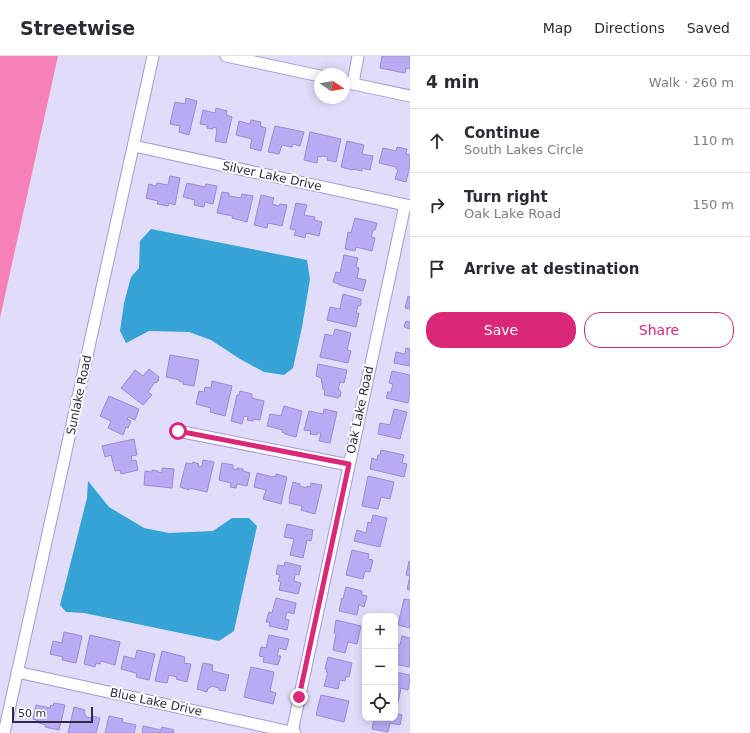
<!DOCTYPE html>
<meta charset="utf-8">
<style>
body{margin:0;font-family:"DejaVu Sans",sans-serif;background:#f2f2f3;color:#2b2b33}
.controls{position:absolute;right:12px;bottom:12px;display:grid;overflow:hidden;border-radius:8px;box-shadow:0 2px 10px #0003}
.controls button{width:36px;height:36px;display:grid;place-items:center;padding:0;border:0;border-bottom:1px solid #e1e1e2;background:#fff;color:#2b2b33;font:20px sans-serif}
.compass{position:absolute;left:314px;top:12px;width:36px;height:36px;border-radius:50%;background:#fff;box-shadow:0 2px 10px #0003;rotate:102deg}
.scale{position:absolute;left:12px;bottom:10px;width:81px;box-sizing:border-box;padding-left:4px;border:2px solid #302946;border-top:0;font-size:11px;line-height:14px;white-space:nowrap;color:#302946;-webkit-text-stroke:3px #fff;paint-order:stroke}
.stop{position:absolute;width:12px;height:12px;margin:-9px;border:3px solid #db2777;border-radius:50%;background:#fff}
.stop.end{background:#db2777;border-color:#fff;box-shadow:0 1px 4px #0008}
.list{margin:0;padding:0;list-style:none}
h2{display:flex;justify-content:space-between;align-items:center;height:52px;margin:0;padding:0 16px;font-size:17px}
h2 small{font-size:13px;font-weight:400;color:#7c7c81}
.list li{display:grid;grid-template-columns:26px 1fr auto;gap:12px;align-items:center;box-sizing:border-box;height:64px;padding:0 16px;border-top:1px solid #e1e1e2}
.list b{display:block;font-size:15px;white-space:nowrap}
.list p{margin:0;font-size:13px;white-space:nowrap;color:#7c7c81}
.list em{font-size:13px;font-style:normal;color:#7c7c81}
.actions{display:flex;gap:8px;padding:12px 16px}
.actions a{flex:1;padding:9px 0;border:1px solid #db2777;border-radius:16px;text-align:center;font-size:14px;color:#db2777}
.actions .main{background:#db2777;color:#fff}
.icon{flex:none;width:22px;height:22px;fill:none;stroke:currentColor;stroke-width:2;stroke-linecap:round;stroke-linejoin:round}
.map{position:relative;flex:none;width:410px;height:677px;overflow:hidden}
header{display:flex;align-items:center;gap:24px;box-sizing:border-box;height:56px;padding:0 20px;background:#fff;border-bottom:1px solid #e1e1e2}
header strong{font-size:19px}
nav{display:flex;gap:22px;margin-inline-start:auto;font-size:14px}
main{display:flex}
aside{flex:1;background:#fff}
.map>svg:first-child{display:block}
</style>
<header>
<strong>Streetwise</strong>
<nav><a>Map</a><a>Directions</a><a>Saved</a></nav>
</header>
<main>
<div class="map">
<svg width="410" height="677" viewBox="0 0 410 677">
<rect width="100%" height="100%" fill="#e1dcfa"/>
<polygon fill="#f581b6" points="0,0 58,0 0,262"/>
<g fill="#35a3d5">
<polygon points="151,173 307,204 310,223 302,271 293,312 284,319 264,316 240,303 211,284 189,276 149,275 126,287 120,275 124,247 131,221 139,212 140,185"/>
<polygon points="88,425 109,451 144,472 169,477 213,475 232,462 249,462 257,470 234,575 219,585 84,557 66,556 60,549 87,442"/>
</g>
<g fill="#b9abf3" stroke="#998bd0">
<polygon points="382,0 410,0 410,13 406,12 405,17 380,12"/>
<polygon points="186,42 197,45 189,79 179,76 180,70 170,68 175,46 185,48"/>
<polygon points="216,52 227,55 226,59 232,61 226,87 215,85 217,75 216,74 217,72 213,71 213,73 207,72 207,69 200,68 203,54 215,57"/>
<polygon points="251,64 261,66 260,70 266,72 261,95 250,92 252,83 236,79 239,65 250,68"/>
<polygon points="275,70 304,76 300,90 293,88 292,91 282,89 279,98 268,96"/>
<polygon points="310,76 341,83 336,106 327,104 328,101 322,100 321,101 318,100 317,107 304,104"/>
<polygon points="347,85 364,89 362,98 373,100 370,114 362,112 362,115 353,113 352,114 341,111"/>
<polygon points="397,91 407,93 406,98 410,99 410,110 406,126 395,123 398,114 396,113 396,111 379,107 383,92 396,95"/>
<polygon points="170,120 180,122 175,149 169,147 168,150 157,148 158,145 146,142 149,128 156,130 157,127 168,129"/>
<polygon points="187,127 205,131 206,128 217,130 213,148 205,146 204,151 194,149 195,144 183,141"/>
<polygon points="222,136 229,137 229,140 241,142 242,138 253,140 247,166 232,162 233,160 217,157"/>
<polygon points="261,139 274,142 272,148 279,150 280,148 287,149 282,170 268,167 267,172 254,169"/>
<polygon points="296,147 307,149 304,159 315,161 314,164 322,166 319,180 306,177 305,182 294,179 296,174 290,173"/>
<polygon points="355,162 377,167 375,174 373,174 371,181 375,182 372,195 356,191 355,195 345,193 348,176 351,177"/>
<polygon points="344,199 358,202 356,211 359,212 357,222 366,224 363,235 339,229 339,228 333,226 336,216 340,217"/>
<polygon points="343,238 361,243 361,249 359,250 358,250 356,257 359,257 356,271 327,264 330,251 340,253"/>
<polygon points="408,240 410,241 410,253 405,252"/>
<polygon points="406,265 410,266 410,273 404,271"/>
<polygon points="335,273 351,277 347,294 351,295 348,307 320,301 325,278 333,280"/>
<polygon points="406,292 410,293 410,310 394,307 396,296 405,298"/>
<polygon points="170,299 199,304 194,330 183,328 183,326 179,325 180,324 166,321"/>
<polygon points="318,308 347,314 344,327 340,326 338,334 340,334 340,336 341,336 340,341 339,340 338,342 324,339 325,334 323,333 321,322 316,320"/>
<polygon points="149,313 159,321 158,323 159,324 156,327 155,326 148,336 152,339 143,349 121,332 135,314 143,320"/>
<polygon points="392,315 410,319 410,336 408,347 386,342 388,336 391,336 393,328 389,327"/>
<polygon points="212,325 232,330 225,360 210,356 211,352 196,348 199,335 204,336 205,331 211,332"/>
<polygon points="240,335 252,338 252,342 264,345 260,364 253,363 253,365 247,364 248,361 244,360 242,368 231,365 237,339 239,339"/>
<polygon points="109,340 139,353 135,364 128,361 127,363 131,365 128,372 126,371 123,379 108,372 111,365 100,360"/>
<polygon points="284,350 302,355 296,381 285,378 285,377 282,376 283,374 267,370 270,358 281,360"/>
<polygon points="324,353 337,356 330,387 319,385 321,377 317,377 317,379 310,378 311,375 304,374 309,355 323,358"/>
<polygon points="394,353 407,356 400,383 378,378 380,367 390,369"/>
<polygon points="134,383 137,399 131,400 132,405 136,404 138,414 121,418 120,414 115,415 111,399 105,401 102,390"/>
<polygon points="381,394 404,399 402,407 407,408 404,421 370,413 372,402 377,404 378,399 380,399"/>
<polygon points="203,404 214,406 207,436 189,432 189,434 180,431 186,407 192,408 193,406 199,408 198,410 202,411"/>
<polygon points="222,407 233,409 233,413 237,414 237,412 243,413 243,415 250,417 247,430 237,428 236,432 230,431 231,427 219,424"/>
<polygon points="162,412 174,413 172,432 144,429 145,415 152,416 152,414 158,415 158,416 162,417"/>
<polygon points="257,417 273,421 273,420 276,421 276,418 287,421 281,448 263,443 266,434 254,431"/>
<polygon points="368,420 394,426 390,443 381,441 378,453 362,450"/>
<polygon points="293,426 300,428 300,430 307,432 307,430 310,431 311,427 322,429 315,458 301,454 302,450 289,447 290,444 289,443"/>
<polygon points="373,459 387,462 380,491 354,485 357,474 366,477 368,466 371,467"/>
<polygon points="287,468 313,474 311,485 307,484 303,502 290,499 294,483 284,481"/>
<polygon points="352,494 369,498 368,503 373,504 370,516 365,515 363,523 346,519"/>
<polygon points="409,505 410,506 410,534 407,533 410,520 406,519"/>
<polygon points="285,506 301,510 299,519 295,518 294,525 301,527 298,538 279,534 281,526 278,525 280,519 276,518 278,509 284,510"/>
<polygon points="346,531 362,535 362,539 367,540 364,551 359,549 357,559 339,555 342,542 343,543"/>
<polygon points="276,542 296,547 294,558 287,556 285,563 289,564 287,574 269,570 270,566 266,566 269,556 272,557"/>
<polygon points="404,543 410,544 410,572 398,569"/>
<polygon points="336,564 361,570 357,588 348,586 345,597 333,594 336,578 334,577"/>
<polygon points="64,576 82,580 76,607 62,604 63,601 50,598 53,585 62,587"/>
<polygon points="90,579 120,586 115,609 101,605 100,608 96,607 95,611 84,608"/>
<polygon points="269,579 289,583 286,594 279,592 277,600 281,600 278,609 263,606 264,601 259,600 261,591 266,592"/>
<polygon points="402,580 410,582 410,606 409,611 396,608 398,599 395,598 395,588 400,589"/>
<polygon points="137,594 155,598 149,624 136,621 137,619 136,618 136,617 121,613 124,600 135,603"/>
<polygon points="162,595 185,601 184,607 191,608 187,626 176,623 177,621 169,619 167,627 155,625"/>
<polygon points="328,601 352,607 349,621 346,620 345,625 340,624 338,633 324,630 328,616 326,616 327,613 325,613"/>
<polygon points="203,607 213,609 212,615 229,619 225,635 219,634 219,632 211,630 210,632 208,632 207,636 197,633"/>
<polygon points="251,611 274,616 270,635 276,637 273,648 244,641"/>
<polygon points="395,616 410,619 410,624 408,634 401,632 398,647 395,647"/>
<polygon points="321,639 349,645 344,666 316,659"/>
<polygon points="54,647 65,649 59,674 45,671 46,669 39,667 39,665 33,663 36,649 50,652 51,649 53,650"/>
<polygon points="74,651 85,654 84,658 86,659 86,661 92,662 93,660 100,662 96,677 94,676 93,677 68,677"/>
<polygon points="395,657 402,659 400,669 390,667 388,676 372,673 374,662 395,662"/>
<polygon points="109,660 123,663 122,666 136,669 134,677 105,677"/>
<polygon points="143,670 161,674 162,671 174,674 173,677 142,677"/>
</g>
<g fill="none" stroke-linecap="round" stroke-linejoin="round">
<defs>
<g id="minor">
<polyline points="226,0 320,20"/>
<polyline points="344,26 410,40"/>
<polyline points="353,27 358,0"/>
<polyline points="134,90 410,150"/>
<polyline points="178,375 349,409"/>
<polyline points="17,616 295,677"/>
<polyline points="292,676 405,149"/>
<polyline points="4,677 153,0"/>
</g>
</defs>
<use href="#minor" stroke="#a597dd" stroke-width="13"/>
<use href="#minor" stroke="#fff" stroke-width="11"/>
</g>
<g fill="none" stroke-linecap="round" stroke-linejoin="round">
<polyline stroke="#db2777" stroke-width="5" points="178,375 349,408 299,641"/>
</g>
<g text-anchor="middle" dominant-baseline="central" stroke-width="4" stroke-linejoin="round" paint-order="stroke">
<g font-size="12" fill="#302946" stroke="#fff">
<text transform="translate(272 120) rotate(12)">Silver Lake Drive</text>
<text transform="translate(79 339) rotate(-78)">Sunlake Road</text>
<text transform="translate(360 354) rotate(-78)">Oak Lake Road</text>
<text transform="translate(156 646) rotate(12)">Blue Lake Drive</text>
</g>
</g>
</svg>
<div class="controls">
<button>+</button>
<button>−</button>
<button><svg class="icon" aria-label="locate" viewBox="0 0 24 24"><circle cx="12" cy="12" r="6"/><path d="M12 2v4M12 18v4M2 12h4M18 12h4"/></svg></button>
</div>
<svg class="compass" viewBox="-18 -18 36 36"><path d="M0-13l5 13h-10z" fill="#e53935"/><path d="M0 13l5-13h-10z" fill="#7c7c81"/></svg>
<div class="scale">50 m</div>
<div class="stop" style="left:178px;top:375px"></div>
<div class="stop end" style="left:299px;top:641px"></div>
</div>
<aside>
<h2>4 min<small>Walk · 260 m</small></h2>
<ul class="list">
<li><svg class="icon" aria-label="ahead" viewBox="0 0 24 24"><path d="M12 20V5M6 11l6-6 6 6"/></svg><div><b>Continue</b><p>South Lakes Circle</p></div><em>110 m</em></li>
<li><svg class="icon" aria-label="right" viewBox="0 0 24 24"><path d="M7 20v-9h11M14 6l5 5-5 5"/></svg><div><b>Turn right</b><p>Oak Lake Road</p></div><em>150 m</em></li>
<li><svg class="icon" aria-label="arrive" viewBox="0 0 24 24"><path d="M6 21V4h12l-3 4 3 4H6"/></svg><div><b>Arrive at destination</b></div></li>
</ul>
<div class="actions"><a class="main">Save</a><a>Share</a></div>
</aside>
</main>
